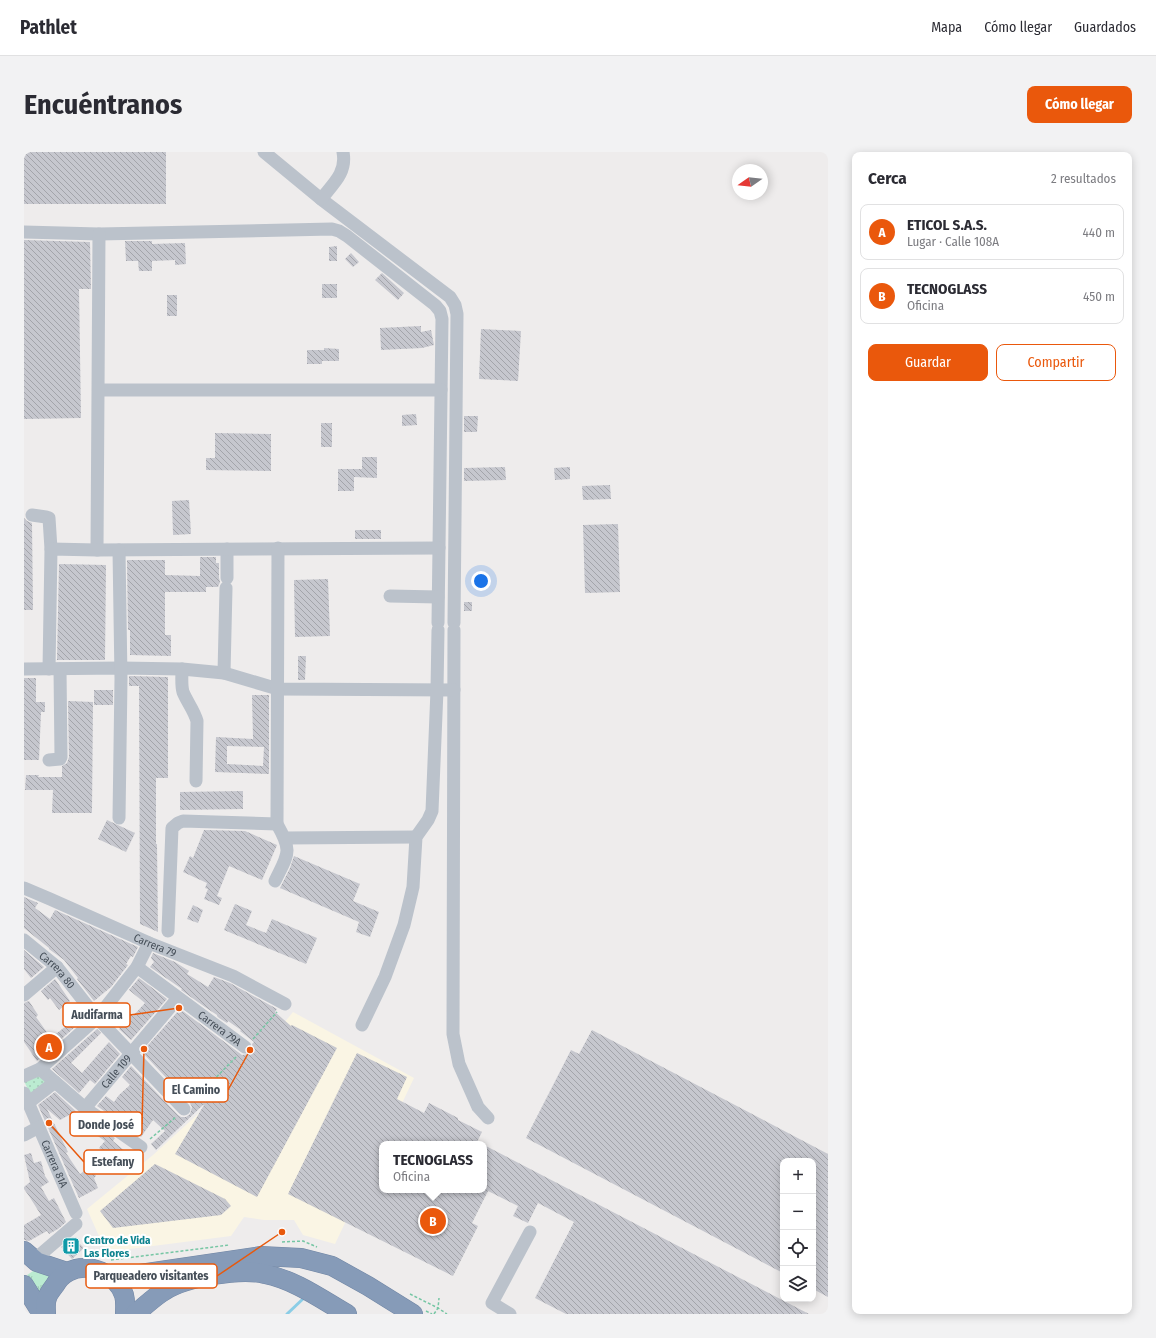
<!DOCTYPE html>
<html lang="es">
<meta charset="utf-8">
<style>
body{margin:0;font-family:"Fira Sans Condensed",sans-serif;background:#f2f2f3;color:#2b2b33}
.controls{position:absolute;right:12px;bottom:12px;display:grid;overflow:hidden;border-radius:8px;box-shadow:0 2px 10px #0003}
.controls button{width:36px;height:36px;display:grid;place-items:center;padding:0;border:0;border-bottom:1px solid #e1e1e2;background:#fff;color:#2b2b33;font:20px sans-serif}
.compass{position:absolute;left:708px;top:12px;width:36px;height:36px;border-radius:50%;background:#fff;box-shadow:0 2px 10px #0003;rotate:256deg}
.you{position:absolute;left:457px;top:429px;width:14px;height:14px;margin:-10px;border:3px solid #fff;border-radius:50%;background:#1a73e8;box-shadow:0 0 0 6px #1a73e833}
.badge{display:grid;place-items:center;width:26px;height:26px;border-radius:50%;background:#ea580c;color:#fff;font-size:13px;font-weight:700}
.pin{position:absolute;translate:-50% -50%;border:2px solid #fff;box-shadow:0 1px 4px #0006}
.popup{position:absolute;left:355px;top:989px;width:108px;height:52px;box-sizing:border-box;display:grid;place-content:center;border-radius:8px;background:#fff;filter:drop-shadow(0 1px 3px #0005);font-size:13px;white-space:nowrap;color:#7c7c81}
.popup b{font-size:15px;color:#2b2b33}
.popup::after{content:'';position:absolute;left:50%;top:100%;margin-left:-8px;border:8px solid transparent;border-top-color:#fff}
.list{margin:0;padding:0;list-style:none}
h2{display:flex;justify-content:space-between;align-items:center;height:52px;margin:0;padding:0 16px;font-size:17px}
h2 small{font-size:13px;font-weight:400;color:#7c7c81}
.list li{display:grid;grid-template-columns:26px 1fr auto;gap:12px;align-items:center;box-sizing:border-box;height:56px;margin:0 8px 8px;padding:0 8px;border:1px solid #e1e1e2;border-radius:8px}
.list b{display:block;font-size:15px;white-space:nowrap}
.list p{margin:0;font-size:13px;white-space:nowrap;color:#7c7c81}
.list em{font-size:13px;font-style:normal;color:#7c7c81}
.actions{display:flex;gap:8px;padding:12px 16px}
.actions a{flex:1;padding:9px 0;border:1px solid #ea580c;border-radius:8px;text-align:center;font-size:14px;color:#ea580c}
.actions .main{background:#ea580c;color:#fff}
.icon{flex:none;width:22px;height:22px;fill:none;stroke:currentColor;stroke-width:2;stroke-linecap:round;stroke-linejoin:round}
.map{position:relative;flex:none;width:804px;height:1162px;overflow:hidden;border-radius:8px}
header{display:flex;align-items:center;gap:24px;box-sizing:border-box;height:56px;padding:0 20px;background:#fff;border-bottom:1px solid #e1e1e2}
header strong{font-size:19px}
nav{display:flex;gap:22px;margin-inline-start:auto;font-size:14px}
.intro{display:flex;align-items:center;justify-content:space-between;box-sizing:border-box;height:96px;padding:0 24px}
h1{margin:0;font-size:28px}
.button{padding:10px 18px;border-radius:8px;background:#ea580c;color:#fff;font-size:14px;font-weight:700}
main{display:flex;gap:24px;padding:0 24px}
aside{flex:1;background:#fff;border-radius:8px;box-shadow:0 2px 10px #0003}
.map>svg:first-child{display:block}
</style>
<header>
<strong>Pathlet</strong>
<nav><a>Mapa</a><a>Cómo llegar</a><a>Guardados</a></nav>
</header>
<div class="intro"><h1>Encuéntranos</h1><a class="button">Cómo llegar</a></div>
<main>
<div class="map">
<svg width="804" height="1162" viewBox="0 0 804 1162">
<defs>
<pattern id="grass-tufts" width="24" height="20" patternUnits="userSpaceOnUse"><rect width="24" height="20" fill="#bbebd1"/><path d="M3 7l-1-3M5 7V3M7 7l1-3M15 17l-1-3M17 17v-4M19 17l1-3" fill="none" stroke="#a2cbb6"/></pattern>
<pattern id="park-dots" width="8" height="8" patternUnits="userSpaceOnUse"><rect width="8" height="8" fill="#bbebd1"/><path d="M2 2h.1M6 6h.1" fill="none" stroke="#a2cbb6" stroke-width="1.8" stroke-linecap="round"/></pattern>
<pattern id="building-back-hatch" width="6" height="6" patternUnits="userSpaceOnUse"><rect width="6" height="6" fill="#c6c7ce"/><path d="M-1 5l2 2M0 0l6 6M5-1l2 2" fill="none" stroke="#a3a4aa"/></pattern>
</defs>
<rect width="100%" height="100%" fill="#eeecec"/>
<polygon fill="#faf5e4" points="269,860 390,926 311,1092 279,1083 270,1068 240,1068 220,1065 207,1084 82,1100 63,1057 129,1003 220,920"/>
<polygon fill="url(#grass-tufts)" points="15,1115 32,1121 18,1148 3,1123"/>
<polygon fill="url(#park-dots)" points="13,919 25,933 8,946 0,929"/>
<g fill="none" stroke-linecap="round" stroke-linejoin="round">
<polyline stroke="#8bcde6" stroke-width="3" points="263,1162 282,1144"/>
</g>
<g fill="url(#building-back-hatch)" fill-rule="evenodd">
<rect x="0" y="0" width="142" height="52"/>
<polygon points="0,88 66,90 67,137 55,137 57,266 0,267"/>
<polygon points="101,89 128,89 128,92 161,91 162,112 151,113 151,108 128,109 128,119 115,119 114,109 102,109"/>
<polygon points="313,94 313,109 305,109 305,95"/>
<polygon points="327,101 335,110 329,115 321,107"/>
<polygon points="358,121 380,141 374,148 351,128"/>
<rect x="298" y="132" width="15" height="14"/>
<rect x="143" y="143" width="10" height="21"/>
<polygon points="397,174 397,180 407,178 410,193 398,196 357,198 356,176"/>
<polygon points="457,177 497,179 494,229 455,227"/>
<polygon points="300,196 315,197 315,209 298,209 298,212 283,212 283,198 300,198"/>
<polygon points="392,262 393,273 378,274 378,263"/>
<polygon points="440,264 454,264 453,280 440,280"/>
<rect x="297" y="271" width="11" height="24"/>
<polygon points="191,281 247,282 247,319 182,318 182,306 191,306"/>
<polygon points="338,305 353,305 353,326 330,325 330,339 314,339 314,317 338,317"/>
<polygon points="481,315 482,328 440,329 440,316"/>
<polygon points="546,315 546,327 531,328 530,316"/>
<polygon points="586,333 587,347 559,348 558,334"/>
<polygon points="165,348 167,382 149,383 148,349"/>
<polygon points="0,366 3,369 8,371 9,458 0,458"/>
<polygon points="594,372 596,440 561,441 559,373"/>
<rect x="331" y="378" width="26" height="9"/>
<polygon points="176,405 192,405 192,411 195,411 195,426 196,430 194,435 182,435 182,440 141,440 141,483 147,483 147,504 106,503 106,478 104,478 103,408 141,408 141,423 176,424"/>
<polygon points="35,412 82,413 81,508 33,508"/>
<polygon points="304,427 306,484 271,485 270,428"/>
<rect x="440" y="450" width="8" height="9"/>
<polygon points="274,504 282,504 281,528 274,528"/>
<polygon points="105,524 144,525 144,626 132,626 132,692 133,692 134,780 116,772 115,534 105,534"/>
<polygon points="0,526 12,526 12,550 21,550 21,560 17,560 15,608 0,608"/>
<rect x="70" y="538" width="19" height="15"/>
<path d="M228 543H245V622L191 620 192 585 229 587ZM203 594 240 595 239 614 203 612Z"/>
<polygon points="44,549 69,550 68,661 28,661 29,638 1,638 2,623 15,623 14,625 38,625 38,614 43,611 45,605"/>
<polygon points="219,639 219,657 156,658 156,640"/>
<polygon points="83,668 111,681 102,700 74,687"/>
<polygon points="180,678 221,679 253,693 238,728 205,714 193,744 198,746 195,753 180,747 184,737 181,736 183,731 159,720 166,704 169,706"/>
<polygon points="270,704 336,732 329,749 355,760 346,785 332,780 335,770 256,736 266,716"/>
<polygon points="0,745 14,751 11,756 26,767 31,758 114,795 109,805 107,804 102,812 104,813 87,835 70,849 53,827 54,826 40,808 25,797 25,796 0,776"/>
<polygon points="211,752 228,759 222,773 242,781 248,767 293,786 282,812 200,778"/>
<polygon points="169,753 179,758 174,771 163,767"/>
<polygon points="0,798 20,815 7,826 0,817"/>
<polygon points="129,801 151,810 165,819 163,822 184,835 190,825 206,831 253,857 251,860 267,874 268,873 313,896 233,1045 151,1002 180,953 179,953 132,998 127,992 141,979 129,968 117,985 73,954 82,944 90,950 95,943 106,933 98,925 107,914 154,963 157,965 162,965 166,962 168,955 166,951 118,900 156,857 218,903 225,902 229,896 228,892 230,890 216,879 217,878 204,869 203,871 195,866 193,864 193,863 181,855 157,838 158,837 126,815 130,810 127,806"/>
<polygon points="115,826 143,847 107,888 95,877 96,876 84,865 93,854 101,862 104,859 109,864 121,851 105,838"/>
<polygon points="31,827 46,849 35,858 26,846 24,848 17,839"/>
<polygon points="5,849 14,863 12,865 27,886 52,866 45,856 51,851 62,865 13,909 0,890 0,851"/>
<polygon points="73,877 77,881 47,911 58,921 85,890 96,902 71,932 66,928 55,941 28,917"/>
<polygon points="568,878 804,1002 804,1145 789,1137 789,1009 759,1009 759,1121 502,986 547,898 555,902"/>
<polygon points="333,901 383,925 373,947 400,961 405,951 434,966 434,968 458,980 452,992 358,992 358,1038 461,1038 460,1037 460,993 785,1162 542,1162 511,1146 550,1070 514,1051 504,1071 489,1064 494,1054 464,1039 448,1071 454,1074 429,1124 264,1042"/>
<polygon points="31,940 56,963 91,986 89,989 102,1000 93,1011 75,996 81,989 56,972 57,971 47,962 36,968 23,957 44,1000 42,1001 56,1022 66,1015 72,1024 70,1026 74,1036 55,1046 14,953"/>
<polygon points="7,1001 10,1011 17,1009 21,1024 25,1030 17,1035 25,1049 30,1046 42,1070 34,1077 25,1082 23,1079 5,1089 0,1088 0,1073 17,1063 5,1044 0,1037 0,1035 6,1030 0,1003"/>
<polygon points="131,1012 201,1047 207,1054 197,1063 89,1076 76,1059"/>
<polygon points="49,1085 60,1096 48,1107 37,1095"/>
</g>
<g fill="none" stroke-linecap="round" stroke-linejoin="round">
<defs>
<g id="highway">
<polyline points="0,1099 13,1110 43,1120"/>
<polyline points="89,1126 237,1104 277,1106 308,1114 344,1134 389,1162"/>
<polyline points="0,1133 18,1162"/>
<path d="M22 1162C22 1157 21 1151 23 1146 24 1142 28 1137 31 1133 34 1128 38 1123 44 1120 64 1109 93 1122 100 1143 102 1150 101 1156 101 1162"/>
<path d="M111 1162C121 1154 130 1145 140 1139 162 1125 216 1116 241 1122 271 1128 297 1147 323 1162"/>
</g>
</defs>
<use href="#highway" stroke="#7186a4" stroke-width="20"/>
<g stroke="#76c6a4" stroke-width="1.5" stroke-dasharray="3 2" stroke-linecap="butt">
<polyline points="229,887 253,860"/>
<polyline points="168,950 213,904"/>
<polyline points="126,987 152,965"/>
<polyline points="258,1090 279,1089 293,1095"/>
<polyline points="87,1108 205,1093"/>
<polyline points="386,1142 414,1156 423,1162"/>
<polyline points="402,1159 408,1162"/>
<polyline points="410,1162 414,1156 415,1146"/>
</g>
<g stroke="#bbc2cb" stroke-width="13">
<polyline points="240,0 297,47 426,145 431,153 433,162 430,471"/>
<path d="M297 47C309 32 323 21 319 0"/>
<polyline points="0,80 75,82 308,77 315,79 323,84 411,153 416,159 418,167 414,471"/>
<polyline points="75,238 417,238"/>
<polyline points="8,363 22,365 25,366 27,397"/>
<polyline points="73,398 75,82"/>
<polyline points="203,426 203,397"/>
<polyline points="366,444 414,445"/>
<polyline points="430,478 429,882 435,912 454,955 464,966"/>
<polyline points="0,517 97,516 158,517 200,521 254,537 430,538"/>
<polyline points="25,517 27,397 73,398 415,396"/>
<path d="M158 517C158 525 157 533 159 540 163 550 170 558 173 569L172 629"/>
<polyline points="200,521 202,436"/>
<polyline points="25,608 36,607 37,605 36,517"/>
<polyline points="95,666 97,527 95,398"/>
<polyline points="261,686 392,685"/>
<path d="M251 729C264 702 269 700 253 672L254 396"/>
<path id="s1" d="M0 736 26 747 125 791 209 824 261 852"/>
<polyline points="144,779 148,676 154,671 159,669 253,672"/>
<path id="s2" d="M0 788 33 815 73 866 160 957"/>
<path id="s3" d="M113 815 221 895"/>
<polyline points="0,843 33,815"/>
<polyline points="338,873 361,825 380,773 389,735 392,685 404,668 408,659 413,538 414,478"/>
<polyline points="16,917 61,956 117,995"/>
<polyline points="0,924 16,917 73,866 113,815 125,791"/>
<path id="s4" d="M0 941 52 1061"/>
<polyline points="4,951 31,930"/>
<path id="s5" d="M61 956 154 846"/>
<polyline points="0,983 15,975"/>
<polyline points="10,1108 52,1072"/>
<polyline points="486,1162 468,1151 506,1080"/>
</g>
<use href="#highway" stroke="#869bb8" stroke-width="19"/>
</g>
<defs>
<symbol id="building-square" viewBox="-11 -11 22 22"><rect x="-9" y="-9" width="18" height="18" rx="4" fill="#0f9aa8" stroke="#fff"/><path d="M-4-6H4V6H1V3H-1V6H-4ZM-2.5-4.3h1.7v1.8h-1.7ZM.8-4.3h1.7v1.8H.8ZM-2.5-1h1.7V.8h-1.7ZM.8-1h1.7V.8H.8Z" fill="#fff"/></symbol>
</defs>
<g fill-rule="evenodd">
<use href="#building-square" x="37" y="1084" width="20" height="20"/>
</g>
<g text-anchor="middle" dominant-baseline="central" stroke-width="4" stroke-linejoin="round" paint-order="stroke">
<g font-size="11" fill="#454e58" stroke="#fff">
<text stroke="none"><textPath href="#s1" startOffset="143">Carrera 79</textPath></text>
<text stroke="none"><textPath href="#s2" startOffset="45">Carrera 80</textPath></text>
<text stroke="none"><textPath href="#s3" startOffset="103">Carrera 79A</textPath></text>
<text stroke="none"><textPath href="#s5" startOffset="48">Calle 109</textPath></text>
<text stroke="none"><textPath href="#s4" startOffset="77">Carrera 81A</textPath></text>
</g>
<g font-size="11" font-weight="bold" fill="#0d838f" stroke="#fff" text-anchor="start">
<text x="60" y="1088">Centro de Vida<tspan x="60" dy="13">Las Flores</tspan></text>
</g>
</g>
<path fill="none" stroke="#e8590c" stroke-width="1.5" d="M155 856L106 863M226 898L204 938M120 897L118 972M25 971L60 1010M258 1080L193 1124"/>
<g fill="#e8590c" stroke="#fff" stroke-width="1.5">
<circle cx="155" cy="856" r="4"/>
<circle cx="226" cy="898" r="4"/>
<circle cx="120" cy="897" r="4"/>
<circle cx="25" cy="971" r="4"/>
<circle cx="258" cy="1080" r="4"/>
</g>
<g fill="#fff" stroke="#e8590c" stroke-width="1.5">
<rect x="39" y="851" width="67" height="24" rx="4"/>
<rect x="140" y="926" width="64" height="24" rx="4"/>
<rect x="46" y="960" width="72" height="24" rx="4"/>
<rect x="60" y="998" width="59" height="24" rx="4"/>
<rect x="62" y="1112" width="131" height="24" rx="4"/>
</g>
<g font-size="12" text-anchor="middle" font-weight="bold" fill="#454e58">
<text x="73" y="867">Audifarma</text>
<text x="172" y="942">El Camino</text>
<text x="82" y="977">Donde José</text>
<text x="89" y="1014">Estefany</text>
<text x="127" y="1128">Parqueadero visitantes</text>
</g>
</svg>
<div class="controls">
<button>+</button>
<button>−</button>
<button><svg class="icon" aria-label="locate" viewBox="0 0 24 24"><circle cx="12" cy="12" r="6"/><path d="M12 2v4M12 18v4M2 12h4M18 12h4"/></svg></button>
<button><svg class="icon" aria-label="layers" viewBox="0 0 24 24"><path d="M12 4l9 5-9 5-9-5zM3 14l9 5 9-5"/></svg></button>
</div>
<svg class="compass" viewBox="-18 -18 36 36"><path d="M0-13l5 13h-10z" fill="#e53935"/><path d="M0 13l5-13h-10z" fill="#7c7c81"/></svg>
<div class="you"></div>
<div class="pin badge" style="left:25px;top:895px">A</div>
<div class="pin badge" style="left:409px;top:1069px">B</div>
<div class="popup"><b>TECNOGLASS</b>Oficina</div>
</div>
<aside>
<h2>Cerca<small>2 resultados</small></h2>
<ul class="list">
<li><span class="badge">A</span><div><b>ETICOL S.A.S.</b><p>Lugar · Calle 108A</p></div><em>440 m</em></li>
<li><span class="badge">B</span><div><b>TECNOGLASS</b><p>Oficina</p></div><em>450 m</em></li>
</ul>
<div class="actions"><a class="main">Guardar</a><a>Compartir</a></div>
</aside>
</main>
